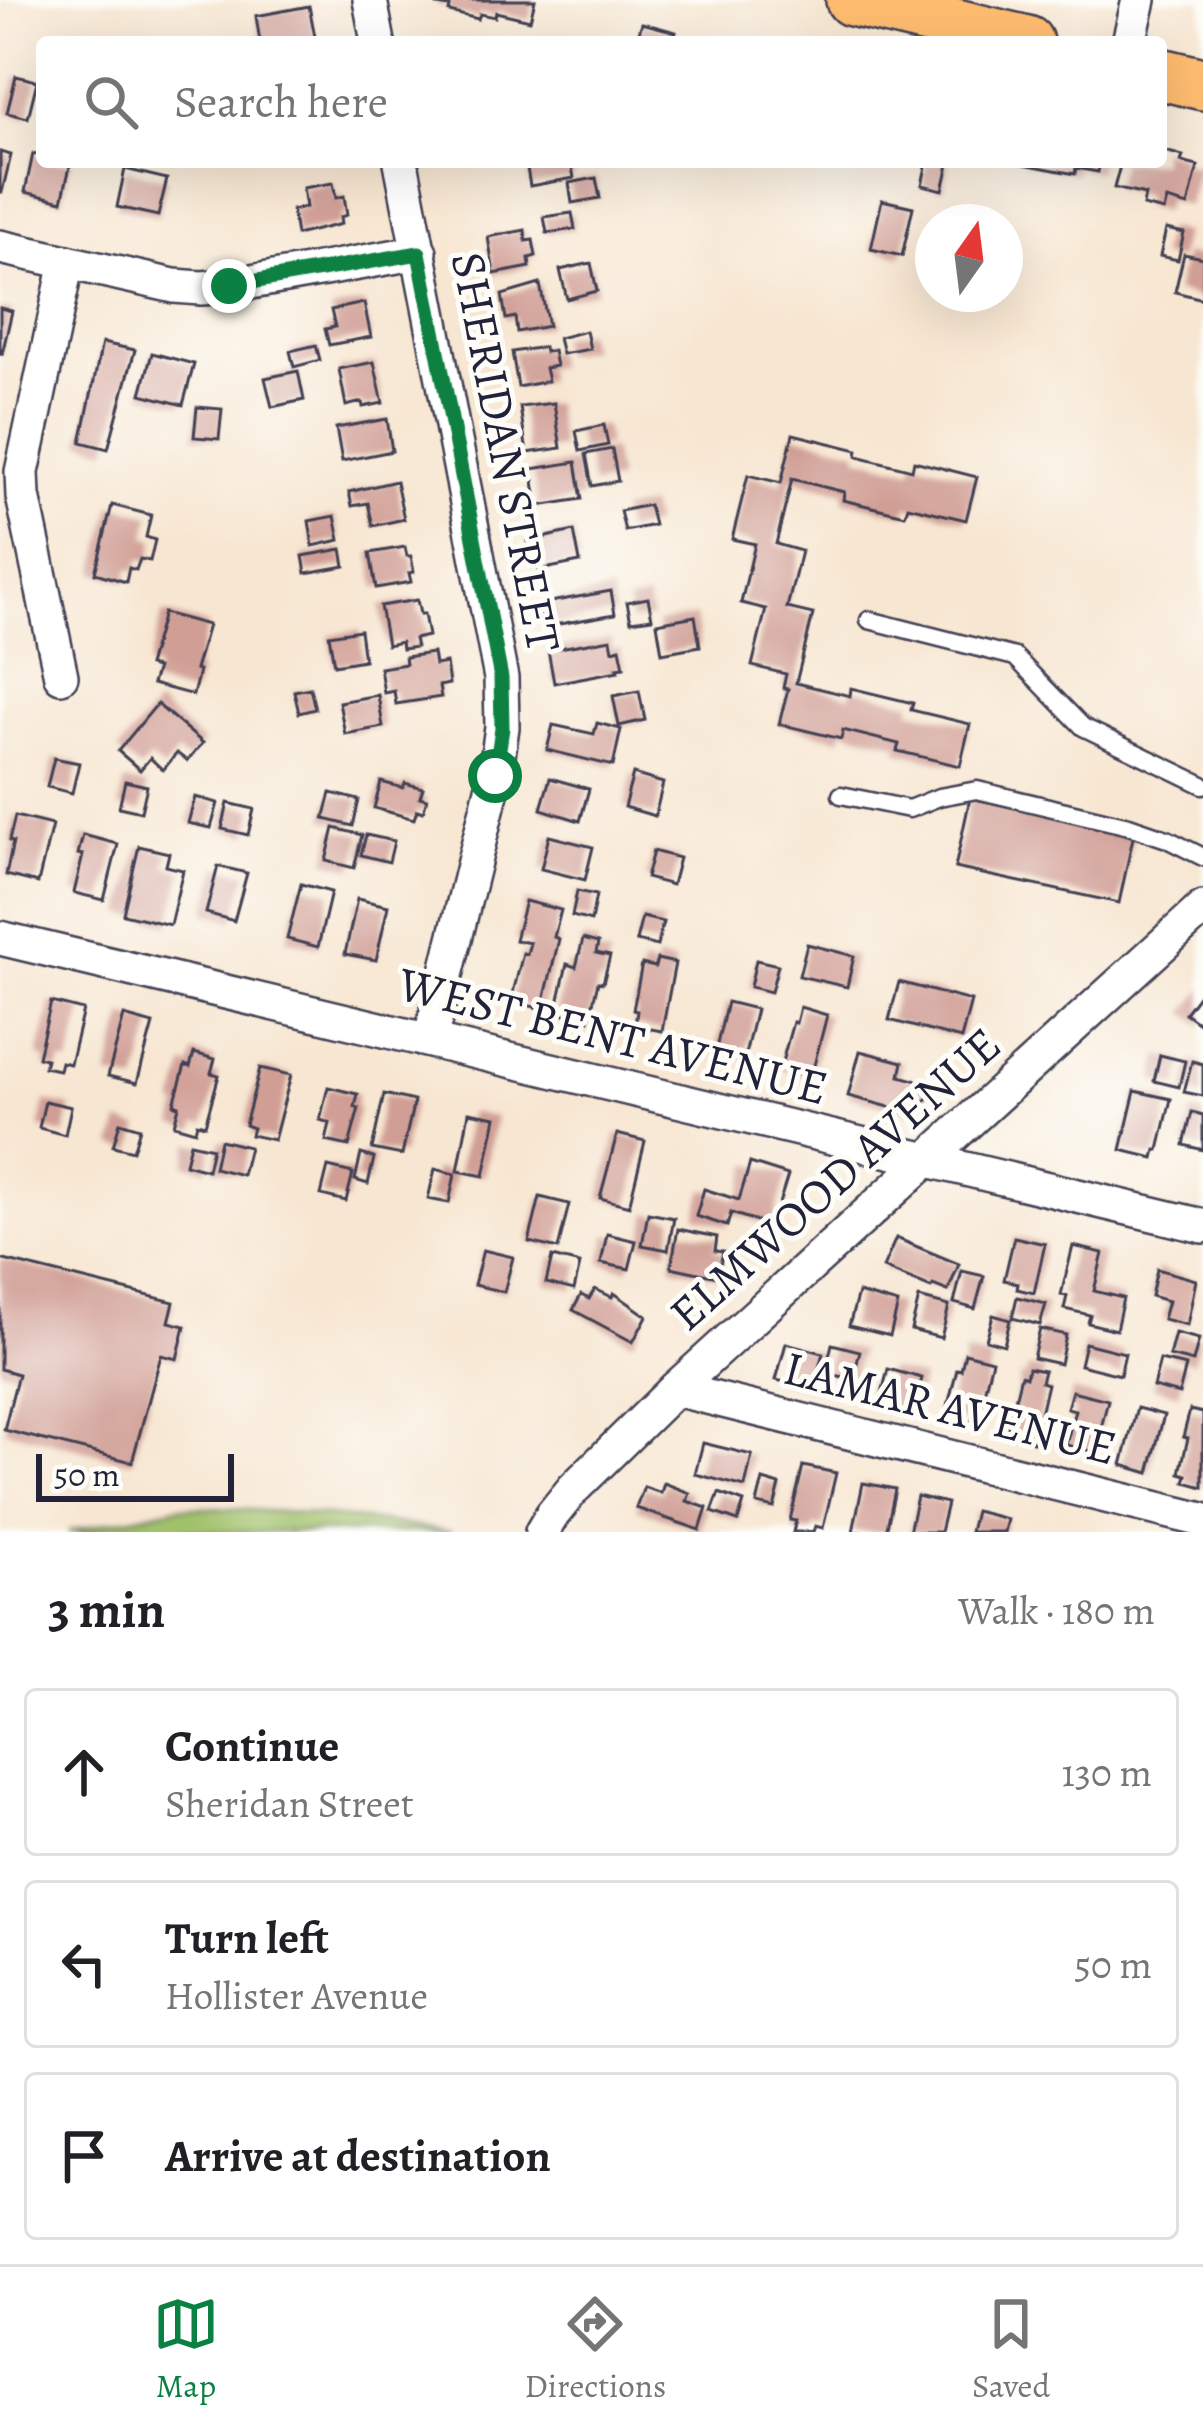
<!DOCTYPE html>
<meta charset="utf-8">
<style>
body{margin:0;font-family:Alegreya,serif;background:#f2f2f2;color:#202124}
.compass{position:absolute;left:915px;top:204px;width:108px;height:108px;border-radius:50%;background:#fff;box-shadow:0 12px 48px #0002;rotate:14deg}
.scale{position:absolute;left:36px;bottom:30px;width:198px;box-sizing:border-box;padding-left:12px;border:6px solid #22223b;border-top:0;font-size:33px;line-height:42px;white-space:nowrap;color:#22223b;-webkit-text-stroke:9px #fdfcf7;paint-order:stroke}
.stop{position:absolute;width:36px;height:36px;margin:-27px;border:9px solid #0b8043;border-radius:50%;background:#fff}
.stop.end{background:#0b8043;border-color:#fff;box-shadow:0 3px 12px #0008}
.list{margin:0;padding:0;list-style:none}
h2{display:flex;justify-content:space-between;align-items:center;height:156px;margin:0;padding:0 48px;font-size:51px}
h2 small{font-size:39px;font-weight:400;color:#757577}
.list li{display:grid;grid-template-columns:78px 1fr auto;gap:36px;align-items:center;box-sizing:border-box;height:168px;margin:0 24px 24px;padding:0 24px;border:3px solid #e0e0e0;border-radius:12px}
.list b{display:block;font-size:45px;white-space:nowrap}
.list p{margin:0;font-size:39px;white-space:nowrap;color:#757577}
.list em{font-size:39px;font-style:normal;color:#757577}
.icon{flex:none;width:66px;height:66px;fill:none;stroke:currentColor;stroke-width:2;stroke-linecap:round;stroke-linejoin:round}
.map{position:relative;flex:none;width:1203px;height:1532px;overflow:hidden}
.search{position:absolute;background:#fff;box-shadow:0 12px 48px #0002;left:36px;right:36px;top:36px;height:132px;display:flex;align-items:center;gap:30px;box-sizing:border-box;padding:0 42px;border-radius:12px;color:#757577;font-size:45px}
.sheet{height:732px;background:#fff}
nav{display:flex;justify-content:space-around;align-items:center;box-sizing:border-box;height:168px;border-top:3px solid #e0e0e0;background:#fff;font-size:33px;color:#757577}
nav a{display:grid;justify-items:center;gap:6px}
nav .on{color:#0b8043}
.map>svg:first-child{display:block}
</style>
<div class="map">
<svg width="1203" height="1532" viewBox="0 0 1203 1532">
<rect width="100%" height="100%" fill="#fdfcf7"/>
<filter id="ink" filterUnits="userSpaceOnUse"><feTurbulence type="fractalNoise" baseFrequency=".00833" numOctaves="2"/><feDisplacementMap in="SourceGraphic" scale="24" xChannelSelector="R" yChannelSelector="G"/><feConvolveMatrix kernelMatrix="1 2 1 2 8 2 1 2 1" color-interpolation-filters="sRGB"/></filter>
<filter id="wash" filterUnits="userSpaceOnUse"><feTurbulence type="fractalNoise" baseFrequency=".004" numOctaves="4" result="noise"/><feDisplacementMap in="SourceGraphic" scale="48" xChannelSelector="R" yChannelSelector="G"/><feGaussianBlur stdDeviation="2.7" result="paint"/><feColorMatrix in="noise" values="0 0 0 0 0 0 0 0 0 0 0 0 0 0 0 0 0 1.4 0 .05"/><feComposite in="paint" operator="in"/></filter>
<g filter="url(#wash)">
<rect width="100%" height="100%" fill="#f7e6d1"/>
<path fill="#9fbf67" stroke="#607051" stroke-width="3" d="M178 1507C270 1509 360 1517 451 1532H67Z"/>
<g id="blocks">
<g fill="#d09e95">
<polygon points="438,0 535,0 530,20 496,12 495,17 480,14 478,19 449,12 450,7 437,5"/>
<polygon points="309,6 316,42 260,42 256,16"/>
<polygon points="642,23 676,32 673,42 636,42"/>
<polygon points="16,76 37,81 28,118 7,113"/>
<polygon points="1161,150 1183,156 1181,162 1198,166 1188,206 1167,200 1164,211 1143,206 1145,195 1114,188 1121,162 1161,162"/>
<polygon points="0,152 11,155 2,192 0,192"/>
<polygon points="33,154 42,156 42,162 71,162 62,201 25,192"/>
<polygon points="526,162 571,162 574,178 530,186"/>
<polygon points="927,162 949,164 943,190 922,185"/>
<polygon points="1024,162 1100,162 1098,172 1076,168 1075,174 1023,164"/>
<polygon points="125,169 167,179 158,216 117,207"/>
<polygon points="596,178 600,198 572,203 569,183"/>
<polygon points="333,183 336,198 344,196 347,215 340,217 341,224 296,235 292,210 306,207 303,188"/>
<polygon points="882,200 913,207 902,256 871,249"/>
<polygon points="572,213 575,229 547,233 544,217"/>
<polygon points="1166,229 1184,233 1178,260 1160,256"/>
<polygon points="525,230 526,241 533,240 536,256 529,258 530,267 494,274 488,237"/>
<polygon points="1184,254 1203,258 1203,299 1175,292"/>
<polygon points="591,263 597,291 567,299 560,270"/>
<polygon points="540,284 548,326 517,332 515,317 506,319 502,295"/>
<polygon points="364,303 371,337 329,345 325,329 335,327 331,310"/>
<polygon points="0,308 12,311 2,354 0,353"/>
<polygon points="586,331 590,349 562,354 558,338"/>
<polygon points="102,343 135,350 108,449 81,442"/>
<polygon points="316,345 320,360 294,367 290,351"/>
<polygon points="544,347 545,352 553,351 556,366 545,368 548,381 518,387 512,352"/>
<polygon points="152,353 194,364 183,405 141,394"/>
<polygon points="374,362 383,403 363,407 362,402 346,406 339,369"/>
<polygon points="298,371 304,400 272,407 265,378"/>
<polygon points="554,403 561,448 527,453 520,407"/>
<polygon points="197,407 222,409 219,439 194,437"/>
<polygon points="387,419 392,451 342,461 336,428"/>
<polygon points="604,425 608,445 580,451 576,431"/>
<polygon points="793,434 858,450 857,456 912,470 914,461 977,477 966,520 908,506 905,515 843,500 844,492 792,479 776,544 801,551 787,608 813,614 796,683 850,696 851,688 913,703 911,710 970,724 960,766 897,751 899,744 843,730 841,739 779,724 788,689 783,688 786,674 752,666 766,609 741,603 755,544 732,539 748,475 781,483"/>
<polygon points="612,449 618,481 592,486 586,454"/>
<polygon points="576,462 582,499 538,506 532,469"/>
<polygon points="396,481 404,519 373,526 368,503 352,506 349,492"/>
<polygon points="112,505 151,515 146,537 155,540 150,561 140,559 136,570 129,568 126,582 95,573"/>
<polygon points="649,505 654,525 625,531 620,511"/>
<polygon points="335,516 340,540 313,546 309,521"/>
<polygon points="574,531 580,562 539,570 538,566 533,567 528,541"/>
<polygon points="405,547 407,556 411,556 414,572 409,573 411,582 376,588 370,553"/>
<polygon points="342,549 345,566 306,573 303,556"/>
<polygon points="611,591 615,614 543,627 539,604"/>
<polygon points="648,598 652,618 631,621 627,602"/>
<polygon points="417,600 420,614 424,614 428,636 414,639 416,647 402,649 401,642 387,645 380,606"/>
<polygon points="163,613 208,625 195,670 199,671 193,695 152,684 157,668 148,666"/>
<polygon points="695,616 700,646 662,653 657,623"/>
<polygon points="360,630 364,660 334,665 329,635"/>
<polygon points="611,639 613,650 620,648 624,667 617,668 618,671 554,683 548,650"/>
<polygon points="433,653 435,665 446,663 449,684 439,686 441,697 396,704 394,691 384,693 380,668 406,664 405,657"/>
<polygon points="310,688 315,709 299,713 294,691"/>
<polygon points="639,691 645,720 619,726 613,696"/>
<polygon points="378,695 383,727 345,734 339,702"/>
<polygon points="157,704 203,743 187,761 177,753 163,770 150,758 140,770 118,751"/>
<polygon points="597,723 621,729 613,766 547,750 553,725 594,734"/>
<polygon points="54,758 79,763 72,793 47,787"/>
<polygon points="633,774 663,783 655,816 624,807"/>
<polygon points="550,778 589,789 580,821 541,809"/>
<polygon points="125,781 147,786 141,812 119,807"/>
<polygon points="381,782 403,788 405,783 423,788 420,797 427,799 423,812 417,810 414,819 374,808"/>
<polygon points="331,793 359,800 353,826 324,819"/>
<polygon points="195,797 218,803 211,828 188,823"/>
<polygon points="970,798 1134,833 1119,903 955,868"/>
<polygon points="228,803 254,809 248,835 222,829"/>
<polygon points="15,816 52,825 38,883 6,875 13,842 9,841"/>
<polygon points="334,828 362,835 354,868 326,861"/>
<polygon points="83,835 118,844 104,900 74,893 83,855 78,854"/>
<polygon points="366,835 394,841 389,862 361,855"/>
<polygon points="549,836 593,847 585,880 541,869"/>
<polygon points="139,846 169,853 166,866 183,870 170,925 123,914"/>
<polygon points="653,851 679,858 672,885 646,878"/>
<polygon points="218,866 247,873 234,921 206,913"/>
<polygon points="301,884 331,892 318,947 287,939"/>
<polygon points="577,891 596,895 591,921 572,916"/>
<polygon points="357,899 388,906 376,960 345,954"/>
<polygon points="525,901 561,910 554,937 559,939 542,1009 511,1001 523,953 527,954 530,943 515,940"/>
<polygon points="642,917 663,922 657,946 636,941"/>
<polygon points="583,939 598,943 596,953 610,956 603,983 598,982 589,1020 556,1012 567,964 576,967"/>
<polygon points="807,944 854,956 847,987 799,976"/>
<polygon points="657,959 675,963 662,1031 635,1026 637,1011 633,1010 642,964 655,967"/>
<polygon points="756,960 778,965 771,992 750,987"/>
<polygon points="899,982 971,1001 961,1039 889,1020"/>
<polygon points="1203,989 1203,1026 1185,1013"/>
<polygon points="51,1002 83,1010 70,1064 61,1062 59,1070 44,1067 46,1059 38,1057"/>
<polygon points="727,1002 756,1009 744,1059 715,1053"/>
<polygon points="800,1007 827,1015 811,1077 780,1069 793,1022 796,1023"/>
<polygon points="124,1016 153,1024 137,1083 108,1076"/>
<polygon points="860,1051 903,1062 900,1076 940,1087 912,1113 848,1096"/>
<polygon points="194,1053 215,1059 211,1073 219,1075 205,1125 197,1123 195,1131 174,1125 179,1106 174,1104 185,1065 190,1067"/>
<polygon points="1160,1055 1185,1061 1179,1087 1154,1081"/>
<polygon points="1192,1061 1203,1064 1203,1096 1184,1092"/>
<polygon points="260,1068 291,1075 274,1140 251,1135 253,1128 245,1125"/>
<polygon points="328,1087 358,1094 355,1107 359,1108 349,1146 326,1141 330,1123 320,1120"/>
<polygon points="1135,1091 1171,1099 1159,1150 1156,1150 1154,1158 1121,1150"/>
<polygon points="384,1094 414,1101 402,1155 372,1149"/>
<polygon points="45,1101 71,1107 65,1135 39,1128"/>
<polygon points="469,1112 496,1117 484,1176 458,1171"/>
<polygon points="1192,1112 1203,1115 1203,1150 1184,1145"/>
<polygon points="120,1122 140,1128 133,1151 113,1146"/>
<polygon points="617,1134 645,1141 629,1206 600,1198"/>
<polygon points="220,1140 249,1147 242,1175 214,1168"/>
<polygon points="190,1143 212,1148 207,1170 185,1164"/>
<polygon points="361,1154 374,1158 368,1184 355,1180"/>
<polygon points="750,1163 788,1175 772,1226 731,1213 727,1226 696,1216 704,1189 739,1200"/>
<polygon points="328,1167 353,1173 346,1201 321,1195"/>
<polygon points="435,1169 455,1174 449,1203 428,1199"/>
<polygon points="540,1197 569,1204 558,1249 529,1242"/>
<polygon points="648,1213 674,1218 668,1250 642,1245"/>
<polygon points="678,1229 717,1237 715,1251 723,1252 717,1277 671,1267"/>
<polygon points="607,1234 636,1241 629,1269 601,1263"/>
<polygon points="1014,1237 1045,1244 1034,1293 1017,1289 1018,1283 1004,1280"/>
<polygon points="896,1238 959,1264 948,1291 933,1285 931,1288 883,1268"/>
<polygon points="1073,1246 1103,1253 1094,1291 1123,1298 1116,1330 1088,1323 1090,1315 1064,1309 1067,1296 1061,1295"/>
<polygon points="483,1250 513,1257 504,1292 474,1285"/>
<polygon points="552,1257 580,1264 574,1290 546,1283"/>
<polygon points="0,1259 174,1302 169,1322 185,1326 177,1359 161,1355 132,1462 4,1430 18,1374 0,1369"/>
<polygon points="1157,1269 1196,1280 1187,1325 1163,1319 1168,1301 1151,1296"/>
<polygon points="962,1271 984,1276 975,1309 954,1303"/>
<polygon points="595,1289 612,1297 614,1293 647,1316 633,1342 573,1310 581,1295 589,1299"/>
<polygon points="858,1293 898,1304 890,1336 849,1326"/>
<polygon points="1017,1297 1046,1304 1040,1325 1012,1318"/>
<polygon points="919,1298 949,1306 941,1338 911,1330"/>
<polygon points="993,1315 1010,1320 1004,1345 986,1340"/>
<polygon points="1040,1329 1066,1335 1060,1364 1033,1358"/>
<polygon points="1175,1333 1199,1339 1193,1362 1169,1356"/>
<polygon points="786,1343 823,1353 813,1389 776,1380"/>
<polygon points="1085,1343 1125,1353 1120,1375 1080,1365"/>
<polygon points="832,1344 860,1351 853,1379 825,1373"/>
<polygon points="965,1353 992,1360 982,1401 978,1400 971,1424 945,1417 957,1369 961,1370"/>
<polygon points="1160,1360 1186,1366 1179,1394 1153,1387"/>
<polygon points="1028,1368 1044,1371 1041,1382 1047,1384 1033,1442 1006,1436 1021,1375 1026,1377"/>
<polygon points="888,1369 922,1378 913,1414 879,1405"/>
<polygon points="1072,1391 1108,1400 1095,1452 1066,1445 1075,1410 1067,1408"/>
<polygon points="1137,1408 1164,1415 1149,1473 1122,1465"/>
<polygon points="1190,1410 1203,1413 1203,1487 1185,1482 1187,1475 1180,1473 1188,1438 1183,1437"/>
<polygon points="703,1443 752,1455 745,1487 695,1474"/>
<polygon points="803,1466 836,1473 823,1528 815,1526 813,1532 793,1532 796,1521 790,1520"/>
<polygon points="763,1480 780,1485 774,1508 757,1504"/>
<polygon points="664,1483 690,1493 687,1501 707,1508 700,1530 636,1508 644,1487 661,1493"/>
<polygon points="863,1483 895,1489 886,1532 853,1532"/>
<polygon points="719,1493 744,1502 738,1521 712,1512"/>
<polygon points="917,1496 947,1503 940,1532 909,1532"/>
<polygon points="975,1511 1007,1519 1004,1532 970,1532"/>
</g>
</g>
</g>
<g filter="url(#ink)">
<use href="#blocks" fill-opacity="0" stroke="#423f52" stroke-width="3"/>
<g fill="none" stroke-linecap="round" stroke-linejoin="round">
<defs>
<g id="service">
<polyline points="869,620 1015,657 1083,727 1203,785"/>
<polyline points="841,795 909,809 939,797 977,790 1129,826 1167,839 1203,857"/>
</g>
<g id="minor">
<polyline points="370,0 378,42"/>
<polyline points="1129,42 1139,0"/>
<polyline points="401,162 501,678 502,727 495,777 430,1040"/>
<polyline points="0,247 174,286 201,288 229,286 420,252"/>
<polyline points="61,676 23,496 22,472 67,262"/>
<polyline points="0,938 1203,1226"/>
<polyline points="675,1389 1203,1520"/>
<polyline points="542,1532 552,1515 574,1488 675,1389 1203,908"/>
</g>
<g id="primary">
<polyline points="852,0 1027,42"/>
<polyline points="1161,74 1203,84"/>
</g>
</defs>
<use href="#service" stroke="#423f52" stroke-width="21"/>
<use href="#minor" stroke="#423f52" stroke-width="38"/>
<use href="#primary" stroke="#423f52" stroke-width="56"/>
<use href="#service" stroke="#fff" stroke-width="16"/>
<use href="#minor" stroke="#fff" stroke-width="33"/>
<use href="#primary" stroke="#febc70" stroke-width="51"/>
</g>
</g>
<g fill="none" stroke-linecap="round" stroke-linejoin="round" filter="url(#ink)">
<polyline stroke="#0b8043" stroke-width="15" points="229,286 419,253 501,678 502,728 495,776"/>
</g>
<g text-anchor="middle" dominant-baseline="central" stroke-width="10" stroke-linejoin="round" paint-order="stroke">
<g font-size="48" fill="#22223b" stroke="#fdfcf7">
<text transform="translate(506 452) rotate(79)">SHERIDAN STREET</text>
<text transform="translate(613 1036) rotate(14)">WEST BENT AVENUE</text>
<text transform="translate(835 1179) rotate(-42)">ELMWOOD AVENUE</text>
<text transform="translate(950 1408) rotate(14)">LAMAR AVENUE</text>
</g>
</g>
</svg>
<svg class="compass" viewBox="-18 -18 36 36"><path d="M0-13l5 13h-10z" fill="#e53935"/><path d="M0 13l5-13h-10z" fill="#757577"/></svg>
<div class="scale">50 m</div>
<div class="stop" style="left:495px;top:776px"></div>
<div class="stop end" style="left:229px;top:286px"></div>
<div class="search"><svg class="icon" aria-label="search" viewBox="0 0 24 24"><circle cx="10" cy="10" r="6"/><path d="M15 15l6 6"/></svg>Search here</div>
</div>
<section class="sheet">
<h2>3 min<small>Walk · 180 m</small></h2>
<ul class="list">
<li><svg class="icon" aria-label="ahead" viewBox="0 0 24 24"><path d="M12 20V5M6 11l6-6 6 6"/></svg><div><b>Continue</b><p>Sheridan Street</p></div><em>130 m</em></li>
<li><svg class="icon" aria-label="left" viewBox="0 0 24 24"><path d="M17 20v-9H6M10 6l-5 5 5 5"/></svg><div><b>Turn left</b><p>Hollister Avenue</p></div><em>50 m</em></li>
<li><svg class="icon" aria-label="arrive" viewBox="0 0 24 24"><path d="M6 21V4h12l-3 4 3 4H6"/></svg><div><b>Arrive at destination</b></div></li>
</ul>
</section>
<nav>
<a class="on"><svg class="icon" aria-label="map" viewBox="0 0 24 24"><path d="M3 6l6-2 6 2 6-2v14l-6 2-6-2-6 2zM9 4v14M15 6v14"/></svg>Map</a>
<a><svg class="icon" aria-label="directions" viewBox="0 0 24 24"><path d="M12 3l9 9-9 9-9-9zM9 14v-3h6M13 9l2 2-2 2"/></svg>Directions</a>
<a><svg class="icon" aria-label="saved" viewBox="0 0 24 24"><path d="M7 4h10v16l-5-4-5 4z"/></svg>Saved</a>
</nav>
